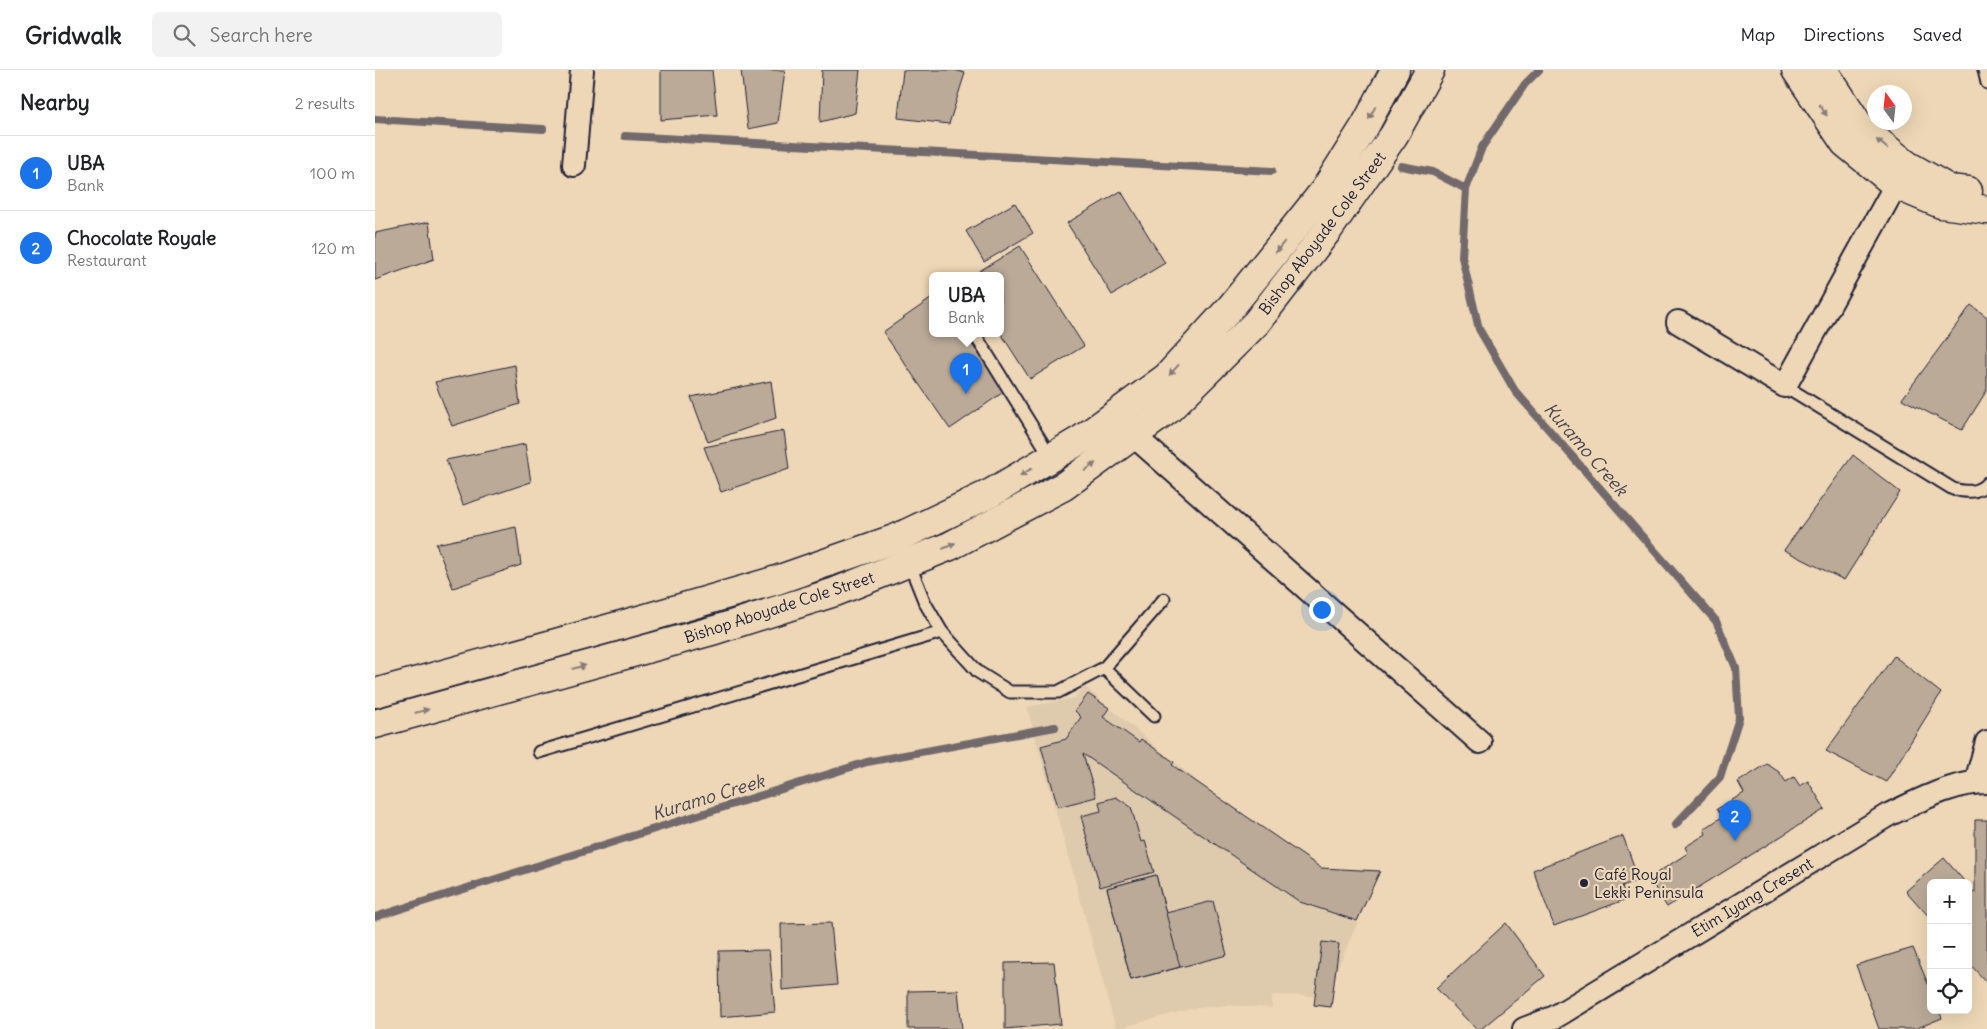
<!DOCTYPE html>
<meta charset="utf-8">
<style>
body{margin:0;font-family:Delius,sans-serif;background:#f2f2f2;color:#202124}
.controls{position:absolute;right:15px;bottom:15px;display:grid;overflow:hidden;border-radius:8px;box-shadow:0 5px 20px #0002}
.controls button{width:45px;height:45px;display:grid;place-items:center;padding:0;border:0;border-bottom:1px solid #e0e0e0;background:#fff;color:#202124;font:25px sans-serif}
.compass{position:absolute;left:1492px;top:15px;width:45px;height:45px;border-radius:50%;background:#fff;box-shadow:0 5px 20px #0002;rotate:345deg}
.you{position:absolute;left:946px;top:539px;width:18px;height:18px;margin:-12px;border:4px solid #fff;border-radius:50%;background:#1a73e8;box-shadow:0 0 0 8px #1a73e833}
.badge{display:grid;place-items:center;width:32px;height:32px;border-radius:50%;background:#1a73e8;color:#fff;font-size:16px;font-weight:700}
.pin{position:absolute;translate:-50% -41px;filter:drop-shadow(0 1px 2px #0008)}
.pin::after{content:'';position:absolute;top:26px;width:18px;height:15px;background:inherit;clip-path:polygon(0 0,100% 0,50% 100%)}
.popup{position:absolute;left:554px;top:202px;width:75px;height:65px;box-sizing:border-box;display:grid;place-content:center;border-radius:8px;background:#fff;filter:drop-shadow(0 1px 4px #0005);font-size:16px;white-space:nowrap;color:#757577}
.popup b{font-size:19px;color:#202124}
.popup::after{content:'';position:absolute;left:50%;top:100%;margin-left:-10px;border:10px solid transparent;border-top-color:#fff}
.list{margin:0;padding:0;list-style:none}
h2{display:flex;justify-content:space-between;align-items:center;height:65px;margin:0;padding:0 20px;font-size:21px}
h2 small{font-size:16px;font-weight:400;color:#757577}
.list li{display:grid;grid-template-columns:32px 1fr auto;gap:15px;align-items:center;box-sizing:border-box;height:75px;padding:0 20px;border-top:1px solid #e0e0e0}
.list b{display:block;font-size:19px;white-space:nowrap}
.list p{margin:0;font-size:16px;white-space:nowrap;color:#757577}
.list em{font-size:16px;font-style:normal;color:#757577}
.icon{flex:none;width:28px;height:28px;fill:none;stroke:currentColor;stroke-width:2;stroke-linecap:round;stroke-linejoin:round}
.map{position:relative;flex:none;width:1612px;height:959px;overflow:hidden}
header{display:flex;align-items:center;gap:30px;box-sizing:border-box;height:70px;padding:0 25px;background:#fff;border-bottom:1px solid #e0e0e0}
header strong{font-size:24px}
nav{display:flex;gap:28px;margin-inline-start:auto;font-size:18px}
.search{width:350px;height:45px;background:#f2f2f2;display:flex;align-items:center;gap:12px;box-sizing:border-box;padding:0 18px;border-radius:8px;color:#757577;font-size:19px}
main{display:flex}
aside{flex:1;background:#fff}
.map>svg:first-child{display:block}
</style>
<header>
<strong>Gridwalk</strong>
<div class="search"><svg class="icon" aria-label="search" viewBox="0 0 24 24"><circle cx="10" cy="10" r="6"/><path d="M15 15l6 6"/></svg>Search here</div>
<nav><a>Map</a><a>Directions</a><a>Saved</a></nav>
</header>
<main>
<aside>
<h2>Nearby<small>2 results</small></h2>
<ul class="list">
<li><span class="badge">1</span><div><b>UBA</b><p>Bank</p></div><em>100 m</em></li>
<li><span class="badge">2</span><div><b>Chocolate Royale</b><p>Restaurant</p></div><em>120 m</em></li>
</ul>
</aside>
<div class="map">
<svg width="1612" height="959" viewBox="0 0 1612 959">
<rect width="100%" height="100%" fill="#edd7b6"/>
<filter id="ink" filterUnits="userSpaceOnUse"><feTurbulence type="fractalNoise" baseFrequency=".02" numOctaves="2"/><feDisplacementMap in="SourceGraphic" scale="10" xChannelSelector="R" yChannelSelector="G"/><feConvolveMatrix kernelMatrix="1 2 1 2 8 2 1 2 1" color-interpolation-filters="sRGB"/></filter>
<g filter="url(#ink)">
<polygon fill="#decaad" points="709,616 823,712 946,798 1005,801 960,904 956,937 939,935 940,926 897,925 897,938 851,935 815,939 741,959 652,637 700,628"/>
<g fill="none" stroke-linecap="round" stroke-linejoin="round">
<g stroke="#72696c" stroke-width="8">
<polyline points="1164,0 1150,14 1107,77 1091,119 1087,187 1104,259 1140,321 1341,551 1361,598 1364,648 1345,707 1300,755"/>
<polyline points="0,49 168,59"/>
<polyline points="250,66 897,101"/>
<polyline points="1026,96 1058,102 1091,119"/>
<polyline points="0,847 492,692 680,657"/>
</g>
</g>
<g fill="#baaa97" stroke="#22223b">
<polygon points="286,0 337,0 342,45 286,50"/>
<polygon points="366,0 410,0 403,53 373,59"/>
<polygon points="447,0 485,0 480,43 445,52"/>
<polygon points="528,0 579,0 590,3 574,54 523,48"/>
<polygon points="746,121 790,193 737,225 692,153"/>
<polygon points="640,133 658,163 609,192 591,161"/>
<polygon points="54,152 59,189 0,210 0,163"/>
<polygon points="645,176 709,276 655,309 625,262 625,205 598,205"/>
<polygon points="557,228 557,263 589,263 630,321 575,359 508,262"/>
<polygon points="1596,235 1612,247 1612,320 1587,360 1527,329"/>
<polygon points="140,295 145,334 77,356 60,312"/>
<polygon points="396,311 401,348 333,372 316,327"/>
<polygon points="409,361 414,399 346,422 329,377"/>
<polygon points="150,374 156,412 88,435 71,390"/>
<polygon points="1478,385 1525,422 1469,510 1409,480"/>
<polygon points="141,457 146,495 78,518 61,474"/>
<polygon points="1519,586 1566,623 1511,712 1451,681"/>
<polygon points="713,624 734,638 728,647 764,672 766,669 799,692 797,695 946,798 1005,801 982,851 925,832 708,684 721,727 683,737 666,676 691,669 706,647 700,641"/>
<polygon points="1392,694 1404,702 1411,712 1419,707 1425,716 1433,711 1450,739 1292,837 1274,808 1313,783 1310,777 1331,764 1329,759 1347,747 1342,739 1369,723 1363,712"/>
<polygon points="741,727 756,737 766,772 770,771 779,802 725,817 706,746 726,741 724,732"/>
<polygon points="1600,750 1612,750 1612,913 1593,892 1593,816 1600,823"/>
<polygon points="1248,766 1264,810 1247,816 1252,829 1179,856 1158,800"/>
<polygon points="1569,788 1591,813 1556,813 1556,849 1531,821"/>
<polygon points="781,805 791,843 838,831 852,885 756,910 732,818"/>
<polygon points="781,805 805,897 756,910 732,818"/>
<polygon points="456,853 462,915 407,920 406,854"/>
<polygon points="1131,853 1170,906 1106,959 1101,959 1061,918"/>
<polygon points="947,872 964,874 956,937 939,935"/>
<polygon points="1538,878 1556,921 1556,940 1564,940 1567,948 1540,959 1504,959 1481,895"/>
<polygon points="394,880 400,942 345,947 344,881"/>
<polygon points="679,892 686,954 630,959 630,893"/>
<polygon points="583,920 587,959 533,959 533,921"/>
</g>
<g fill="none" stroke-linecap="round" stroke-linejoin="round">
<defs>
<g id="lane">
<polyline points="1609,0 1612,13"/>
<polyline points="599,263 676,387"/>
<path d="M1410 316 1578 419C1590 422 1603 424 1612 413"/>
<polyline points="534,493 550,533 567,562 603,602 635,622 683,622 729,598 789,529"/>
<polyline points="729,598 779,646"/>
<polyline points="164,682 567,562"/>
</g>
<g id="street">
<polyline points="199,95 207,0"/>
<polyline points="1303,252 1410,316 1529,100"/>
<polyline points="758,365 1105,672"/>
<polyline points="1601,712 1612,672"/>
<path d="M1149 959 1180 947 1513 745C1544 731 1577 712 1612 712"/>
</g>
<g id="secondary">
<polyline points="1421,0 1470,73 1521,115 1566,134 1612,140"/>
<polyline points="1448,0 1486,58 1532,95 1574,119 1593,121"/>
<polyline points="0,623 268,549 402,510 522,468 616,423 707,369 792,307 856,237 949,121 990,56 1020,0"/>
<polyline points="0,654 340,560 460,522 575,476 689,416 793,340 881,253 953,160 1019,65 1055,0"/>
</g>
</defs>
<use href="#lane" stroke="#22223b" stroke-width="15"/>
<use href="#street" stroke="#22223b" stroke-width="26"/>
<use href="#secondary" stroke="#22223b" stroke-width="31"/>
<use href="#lane" stroke="#edd7b6" stroke-width="11"/>
<use href="#street" stroke="#edd7b6" stroke-width="22"/>
<use href="#secondary" stroke="#edd7b6" stroke-width="28"/>
</g>
<defs><path id="oneway-solid" d="M-6-.8H1V-3.2L6.5 0L1 3.2V.8H-6Z" transform="scale(1.25)"/></defs>
<g fill="#887c78">
<use href="#oneway-solid" transform="translate(1448 40) rotate(56)"/>
<use href="#oneway-solid" transform="translate(997 43) rotate(118)"/>
<use href="#oneway-solid" transform="translate(1507 74) rotate(-141)"/>
<use href="#oneway-solid" transform="translate(905 177) rotate(129)"/>
<use href="#oneway-solid" transform="translate(799 300) rotate(132)"/>
<use href="#oneway-solid" transform="translate(715 397) rotate(-36)"/>
<use href="#oneway-solid" transform="translate(651 402) rotate(149)"/>
<use href="#oneway-solid" transform="translate(574 476) rotate(-25)"/>
<use href="#oneway-solid" transform="translate(204 597) rotate(-15)"/>
<use href="#oneway-solid" transform="translate(47 641) rotate(-15)"/>
</g>
</g>
<circle fill="#22223b" stroke="#edd7b6" stroke-width="2" cx="1209" cy="813" r="5"/>
<g text-anchor="middle" dominant-baseline="central" stroke-width="4.5" stroke-linejoin="round" paint-order="stroke">
<g font-size="16" fill="#22223b" stroke="#edd7b6">
<text transform="translate(947 163) rotate(-53)">Bishop Aboyade Cole Street</text>
<text transform="translate(404 537) rotate(-18)">Bishop Aboyade Cole Street</text>
<text transform="translate(1377 827) rotate(-31)">Etim Iyang Cresent</text>
</g>
<g font-size="16" fill="#22223b" stroke="#edd7b6" text-anchor="start">
<text x="1219" y="804">Café Royal<tspan x="1219" dy="18">Lekki Peninsula</tspan></text>
</g>
<g font-size="18" font-style="italic" fill="#4a4653" stroke="#edd7b6">
<text transform="translate(1211 379) rotate(49)">Kuramo Creek</text>
<text transform="translate(333 727) rotate(-17)">Kuramo Creek</text>
</g>
</g>
</svg>
<div class="controls">
<button>+</button>
<button>−</button>
<button><svg class="icon" aria-label="locate" viewBox="0 0 24 24"><circle cx="12" cy="12" r="6"/><path d="M12 2v4M12 18v4M2 12h4M18 12h4"/></svg></button>
</div>
<svg class="compass" viewBox="-18 -18 36 36"><path d="M0-13l5 13h-10z" fill="#e53935"/><path d="M0 13l5-13h-10z" fill="#757577"/></svg>
<div class="you"></div>
<div class="pin badge" style="left:591px;top:324px">1</div>
<div class="popup"><b>UBA</b>Bank</div>
<div class="pin badge" style="left:1360px;top:771px">2</div>
</div>
</main>
